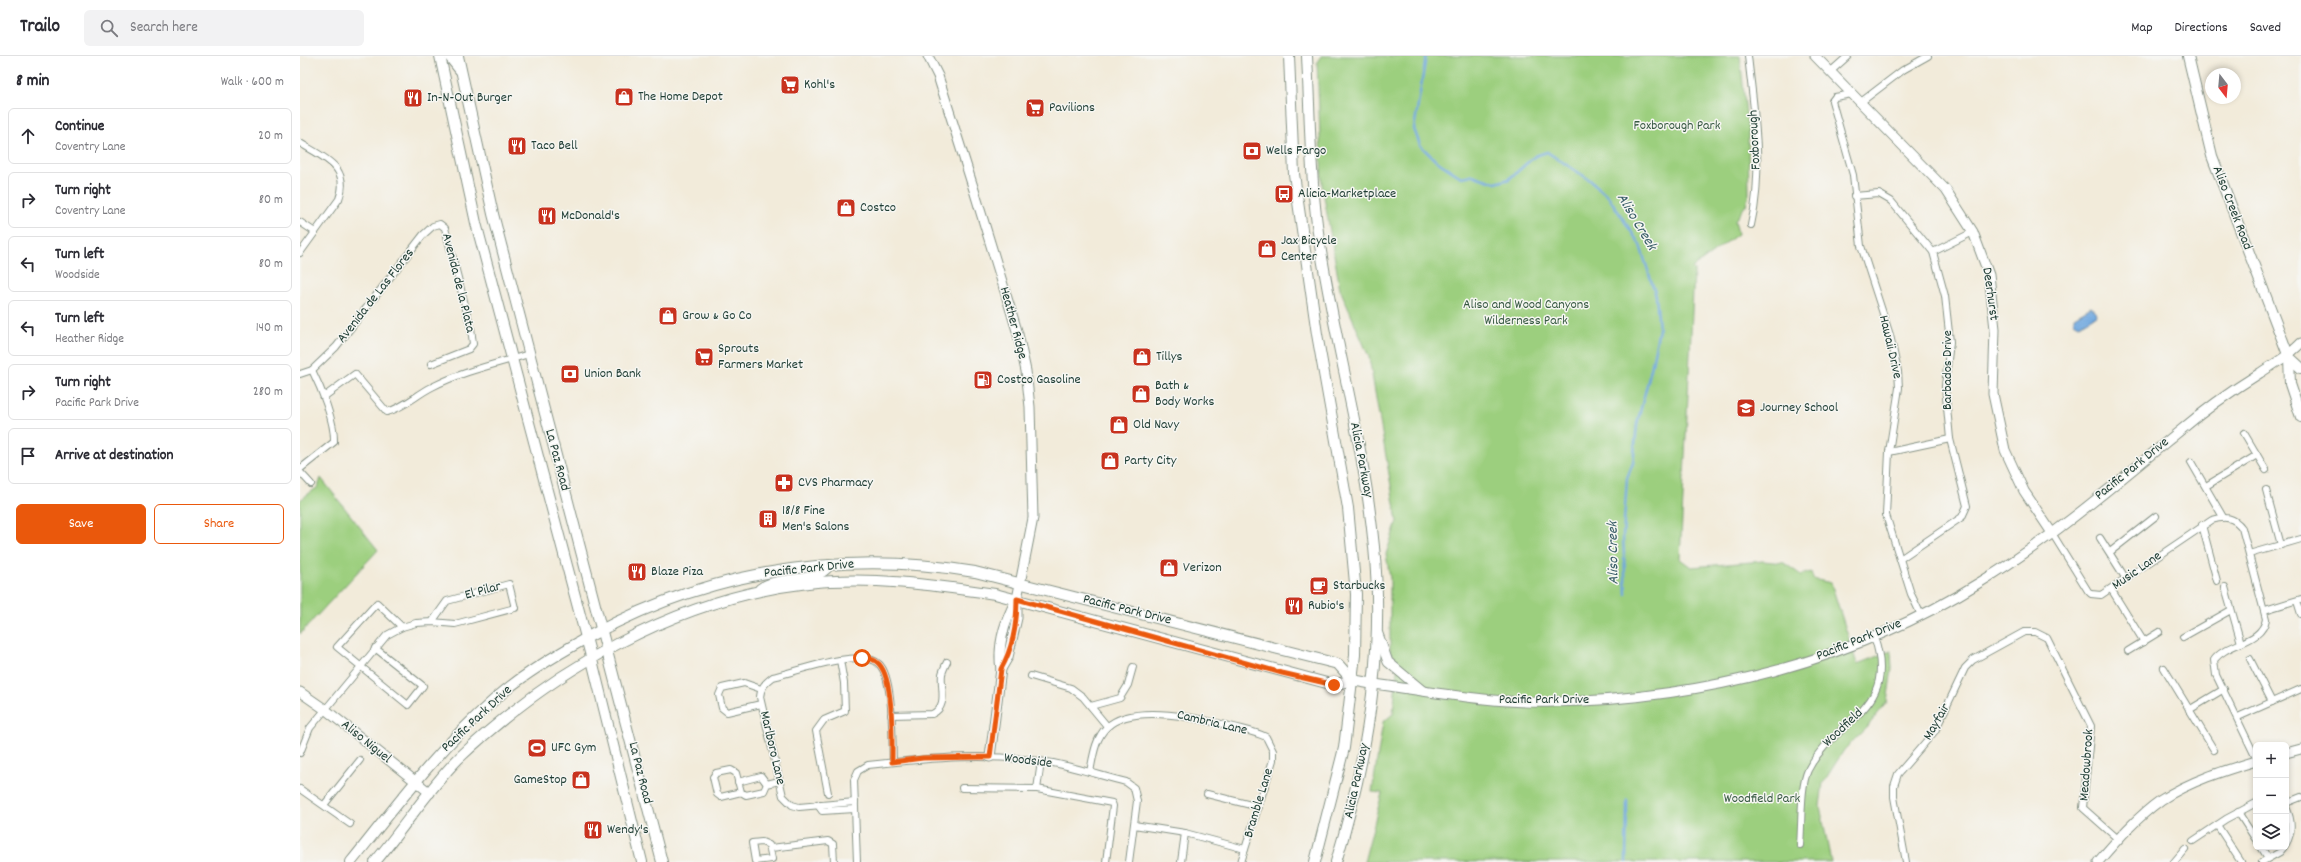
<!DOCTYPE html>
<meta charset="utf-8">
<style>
body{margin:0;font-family:Dekko,sans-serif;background:#f2f2f3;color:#2b2b33}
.controls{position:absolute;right:12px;bottom:12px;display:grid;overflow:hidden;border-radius:6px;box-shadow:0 2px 6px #0003}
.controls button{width:36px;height:36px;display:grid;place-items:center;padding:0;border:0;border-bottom:1px solid #e1e1e2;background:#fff;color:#2b2b33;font:20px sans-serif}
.compass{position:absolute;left:1905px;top:12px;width:36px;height:36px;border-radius:50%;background:#fff;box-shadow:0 2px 6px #0003;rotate:164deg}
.stop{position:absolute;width:12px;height:12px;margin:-9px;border:3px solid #ea580c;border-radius:50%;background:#fff}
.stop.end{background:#ea580c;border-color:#fff;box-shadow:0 1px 4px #0008}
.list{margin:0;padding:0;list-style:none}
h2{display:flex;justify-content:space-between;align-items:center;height:52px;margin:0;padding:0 16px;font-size:17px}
h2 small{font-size:13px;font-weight:400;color:#7c7c81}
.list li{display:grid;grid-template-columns:26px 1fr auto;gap:12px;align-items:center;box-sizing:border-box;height:56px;margin:0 8px 8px;padding:0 8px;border:1px solid #e1e1e2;border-radius:6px}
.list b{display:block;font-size:15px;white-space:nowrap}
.list p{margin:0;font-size:13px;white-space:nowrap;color:#7c7c81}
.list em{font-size:13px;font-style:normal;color:#7c7c81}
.actions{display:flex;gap:8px;padding:12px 16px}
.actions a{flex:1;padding:9px 0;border:1px solid #ea580c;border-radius:6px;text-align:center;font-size:14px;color:#ea580c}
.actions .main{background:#ea580c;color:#fff}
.icon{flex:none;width:22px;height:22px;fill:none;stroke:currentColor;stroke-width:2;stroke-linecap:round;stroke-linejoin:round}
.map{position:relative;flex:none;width:2001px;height:806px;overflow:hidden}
header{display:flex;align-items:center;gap:24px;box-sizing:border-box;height:56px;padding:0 20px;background:#fff;border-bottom:1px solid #e1e1e2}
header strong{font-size:19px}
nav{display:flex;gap:22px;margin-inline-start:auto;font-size:14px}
.search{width:280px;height:36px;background:#f2f2f3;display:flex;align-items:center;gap:10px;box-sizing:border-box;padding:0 14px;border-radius:6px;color:#7c7c81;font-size:15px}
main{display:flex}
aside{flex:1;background:#fff}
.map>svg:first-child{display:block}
</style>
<header>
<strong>Trailo</strong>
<div class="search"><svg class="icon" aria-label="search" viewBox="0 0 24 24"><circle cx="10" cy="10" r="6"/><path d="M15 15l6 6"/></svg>Search here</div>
<nav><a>Map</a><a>Directions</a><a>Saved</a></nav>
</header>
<main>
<aside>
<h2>8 min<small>Walk · 600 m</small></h2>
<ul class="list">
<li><svg class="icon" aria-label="ahead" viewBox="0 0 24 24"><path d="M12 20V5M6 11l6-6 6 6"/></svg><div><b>Continue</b><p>Coventry Lane</p></div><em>20 m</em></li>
<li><svg class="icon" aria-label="right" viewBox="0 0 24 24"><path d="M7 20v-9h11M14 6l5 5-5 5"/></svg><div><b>Turn right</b><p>Coventry Lane</p></div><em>80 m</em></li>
<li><svg class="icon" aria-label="left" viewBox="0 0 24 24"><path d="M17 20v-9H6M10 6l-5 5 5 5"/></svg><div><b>Turn left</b><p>Woodside</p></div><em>80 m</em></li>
<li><svg class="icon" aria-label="left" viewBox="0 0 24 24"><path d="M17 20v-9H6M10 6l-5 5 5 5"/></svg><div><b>Turn left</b><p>Heather Ridge</p></div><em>140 m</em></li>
<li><svg class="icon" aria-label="right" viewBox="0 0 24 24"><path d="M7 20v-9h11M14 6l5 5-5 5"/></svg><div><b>Turn right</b><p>Pacific Park Drive</p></div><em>280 m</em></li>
<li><svg class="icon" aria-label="arrive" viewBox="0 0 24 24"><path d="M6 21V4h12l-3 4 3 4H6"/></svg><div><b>Arrive at destination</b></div></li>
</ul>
<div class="actions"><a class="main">Save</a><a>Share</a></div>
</aside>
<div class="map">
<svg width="2001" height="806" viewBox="0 0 2001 806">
<rect width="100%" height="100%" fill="#f6f6f2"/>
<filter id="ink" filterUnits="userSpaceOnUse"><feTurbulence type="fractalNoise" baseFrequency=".025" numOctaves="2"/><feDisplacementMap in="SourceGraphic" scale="8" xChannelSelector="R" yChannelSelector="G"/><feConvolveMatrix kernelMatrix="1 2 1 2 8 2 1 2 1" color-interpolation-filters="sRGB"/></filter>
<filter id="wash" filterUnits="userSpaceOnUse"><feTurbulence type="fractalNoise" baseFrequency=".012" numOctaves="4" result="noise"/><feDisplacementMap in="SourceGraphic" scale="16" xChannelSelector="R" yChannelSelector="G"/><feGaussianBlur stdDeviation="0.9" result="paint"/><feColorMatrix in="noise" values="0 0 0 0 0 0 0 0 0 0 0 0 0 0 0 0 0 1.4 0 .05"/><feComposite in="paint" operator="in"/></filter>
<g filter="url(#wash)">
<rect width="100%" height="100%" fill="#f2ebda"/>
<g fill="#9ccf7e" stroke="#5e8659">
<polygon points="1021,0 1440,0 1448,77 1449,138 1446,149 1435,164 1438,178 1392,212 1394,215 1380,503 1391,511 1463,505 1484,507 1501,519 1511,516 1513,523 1531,527 1557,608 1591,595 1592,613 1587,646 1568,670 1544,694 1523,727 1520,750 1531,806 1064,806 1082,737 1072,736 1083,666 1093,658 1098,605 1090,596 1090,522 1086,498 1097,465 1069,301 1040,233 1022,129 1017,6"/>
<polygon points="21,422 78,494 0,578 0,444 18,431"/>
</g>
<polygon fill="#71a8df" stroke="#48728a" points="1791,251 1795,254 1796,259 1779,269 1774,266 1774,261"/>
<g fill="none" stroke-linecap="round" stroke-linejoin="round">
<g stroke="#71a8df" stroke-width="2.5">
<polyline points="1126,0 1114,73 1120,89 1135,104 1161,121 1172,119 1196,127 1209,123 1235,100 1247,96 1290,124 1308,140 1340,189 1356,240 1359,273 1351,313 1337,368 1333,407 1327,422 1323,480 1326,538"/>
<polyline points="1326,806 1327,744"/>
</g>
</g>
</g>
<g filter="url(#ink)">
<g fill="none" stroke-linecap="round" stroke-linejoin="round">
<defs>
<g id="street">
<path d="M1448 0C1454 55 1464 114 1451 169"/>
<polyline points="1530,16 1548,0"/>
<polyline points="1552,38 1535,41 1532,45 1553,119 1561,190 1590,279 1598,315 1599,332 1589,396 1586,459 1611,538 1621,559"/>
<polyline points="1561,46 1603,14 1628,0"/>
<path d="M0 87C23 101 51 111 39 143L0 197"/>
<polyline points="1554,140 1579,138 1591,145 1633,196 1645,240 1650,286 1645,330 1650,383 1667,450 1662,461 1600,503"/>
<polyline points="0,166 15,176"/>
<polyline points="1633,196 1673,176"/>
<polyline points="12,314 36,291 123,179 133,170 140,168 145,172 171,272 173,288 169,293 131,308"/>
<path d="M0 318 12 314C21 332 35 366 34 386L0 413"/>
<path d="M25 340 55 318 87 356C105 351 116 339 132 331 163 315 196 308 229 298"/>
<polyline points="1944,377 1966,414"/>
<polyline points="1589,396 1650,383"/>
<polyline points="1891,406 1923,461"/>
<polyline points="0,416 11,428"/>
<polyline points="1906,430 1957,399"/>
<polyline points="1966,434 1981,489"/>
<polyline points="1902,469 1917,525"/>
<path d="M1752 477 1788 535 1791 538 1801 539 1912 464C1925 460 1934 461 1942 472L1966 563C1962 588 1927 586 1914 604L1916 619 1956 702"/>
<polyline points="1800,482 1826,523"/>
<polyline points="1810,496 1856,460"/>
<polyline points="1949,498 2001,483"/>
<polyline points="1925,531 1941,587"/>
<polyline points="1811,533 1844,586"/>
<polyline points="1997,545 2001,558"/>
<polyline points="1965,554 2001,543"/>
<polyline points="1883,581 1931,554"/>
<polyline points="75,592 123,630 108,649 37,591 77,547 102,571"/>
<polyline points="1828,595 1859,576"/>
<polyline points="1950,603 1972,646"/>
<polyline points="1864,612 1914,694"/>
<polyline points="731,620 771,632 783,641 807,670"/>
<polyline points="461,633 444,627 422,632 419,639 422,652 427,656 461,648"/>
<polyline points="791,650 820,642 828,629 833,611"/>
<polyline points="1889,654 1924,633"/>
<path d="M591 659 632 658C649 650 640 632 642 618 643 614 645 610 647 606"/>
<polyline points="1938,661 2001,633"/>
<polyline points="0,697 10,672 87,579 102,571 116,567 132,566 155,568 215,552 209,528 147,545 132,566"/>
<path d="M790 716C793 701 795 682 807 671 833 646 903 663 934 671 945 674 956 676 966 681L973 695V704L941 806"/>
<polyline points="438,726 461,720 467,728"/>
<polyline points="662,732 737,733 812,747 813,750 806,806"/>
<polyline points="0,733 50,768"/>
<polyline points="737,733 741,706"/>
<polyline points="441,736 436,717 431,714 416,717 413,721 417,738 421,741 441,736 446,739 464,735 467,728 479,725"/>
<polyline points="528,737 516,675 524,664 545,655 544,627 540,604"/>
<polyline points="907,738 959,751"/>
<path d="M555 746 499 751 492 749 483 740 460 641C461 631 465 627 473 621 494 616 563 591 579 608 594 622 592 685 593 706"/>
<polyline points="1986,747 2001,741"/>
<polyline points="517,748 522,755 555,753"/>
<polyline points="24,749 60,704"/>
<path d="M1986 751C1992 764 1993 776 1986 788"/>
<polyline points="1938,756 1956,784"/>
<polyline points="834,769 885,777 945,793"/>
<polyline points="1917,769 1941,806"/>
<polyline points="1893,785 1926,763 1956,747"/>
<polygon points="462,786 469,789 472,803 455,805 452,787"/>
<path d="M1500 789C1502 768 1500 731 1508 714 1536 660 1600 656 1574 580"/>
<polyline points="1961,791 1968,802"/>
<polyline points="471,792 528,785 533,788 534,806"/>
<path d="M557 806 554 724 558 715 568 709C630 702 691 696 753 707 778 712 802 720 826 726L834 732 837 745 829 806"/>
<polyline points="881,806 885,777"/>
<polyline points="1606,806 1594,741 1594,730 1598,718 1635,675 1665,612 1673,604 1724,576 1735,576 1747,582 1791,670 1783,752 1818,783"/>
<polyline points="1874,806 1885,793"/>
<polyline points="1962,806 1980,796 1984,791"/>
</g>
<g id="secondary">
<polyline points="628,0 638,20 674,134 718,278 726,315 730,351 733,462 717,543 717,562 708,601 701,613"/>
<polyline points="1515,0 1646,134 1673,176 1689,219 1695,273 1693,338 1705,394 1724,435 1752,477"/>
<polyline points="1078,578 1088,606 1123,635"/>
<path d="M1074 628C1134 636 1193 648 1254 646 1403 643 1555 605 1682 525 1751 483 1814 429 1876 378 1902 356 1931 335 1960 317 1975 307 1988 301 2001 287"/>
<polyline points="0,636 26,654 130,737"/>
<polyline points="1986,697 2001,693"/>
<path d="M690 701 701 613C697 590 705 565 716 544"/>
<path d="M1798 806C1817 784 1837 761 1861 744 1890 725 1923 715 1956 705"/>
</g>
<g id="primary">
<polyline points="140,0 176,167 292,604 342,806"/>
<polyline points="149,0 160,14"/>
<polyline points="158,0 193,158 362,806"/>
<polyline points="989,0 994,118 1017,278 1048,452 1056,538 1055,599 1044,692 1015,806"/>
<path d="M1007 0C1010 59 1010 117 1018 176 1033 281 1064 385 1074 491 1085 598 1067 704 1036 806"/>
<polyline points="1888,0 1912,100 1989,301 1990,328 2001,361"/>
<polyline points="1989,301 2001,312"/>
<path d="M460 533C479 519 516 529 529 509"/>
<path d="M51 806C96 750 139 692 194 644 216 624 243 607 269 592 392 518 533 492 675 516L1038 608 1052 624"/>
<path d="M75 806C102 774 130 731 159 702 253 613 377 542 508 527 569 520 634 529 695 538L1034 629 1052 624 1074 628"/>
</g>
</defs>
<use href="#street" stroke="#889487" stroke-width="8"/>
<use href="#secondary" stroke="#889487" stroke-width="11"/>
<use href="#primary" stroke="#889487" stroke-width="12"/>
<use href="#street" stroke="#fff" stroke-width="6"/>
<use href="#secondary" stroke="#fff" stroke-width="9"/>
<use href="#primary" stroke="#fff" stroke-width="10"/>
</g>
</g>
<g fill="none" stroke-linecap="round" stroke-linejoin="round" filter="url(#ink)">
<path stroke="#ea580c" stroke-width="5" d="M562 602C569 602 575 603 579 608 594 624 592 684 592 706L623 702 690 701 701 613C713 592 717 567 717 543L982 617 1034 629"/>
</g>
<defs>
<symbol id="supermarket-square" viewBox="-11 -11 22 22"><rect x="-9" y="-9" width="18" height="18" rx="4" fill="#c8321e" stroke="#f6f6f2"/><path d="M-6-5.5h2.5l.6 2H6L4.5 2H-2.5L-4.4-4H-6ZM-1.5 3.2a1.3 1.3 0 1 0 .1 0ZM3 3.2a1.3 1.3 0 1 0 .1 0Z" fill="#fff"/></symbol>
<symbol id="shop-square" viewBox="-11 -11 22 22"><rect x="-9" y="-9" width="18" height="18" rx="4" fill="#c8321e" stroke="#f6f6f2"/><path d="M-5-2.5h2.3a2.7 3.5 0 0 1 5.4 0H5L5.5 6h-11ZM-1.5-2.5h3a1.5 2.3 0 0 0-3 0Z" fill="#fff"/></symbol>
<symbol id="restaurant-square" viewBox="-11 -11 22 22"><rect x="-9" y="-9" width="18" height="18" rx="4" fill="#c8321e" stroke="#f6f6f2"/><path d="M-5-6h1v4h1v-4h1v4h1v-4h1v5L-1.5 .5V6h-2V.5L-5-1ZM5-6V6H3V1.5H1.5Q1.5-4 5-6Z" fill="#fff"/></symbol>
<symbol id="bank-square" viewBox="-11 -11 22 22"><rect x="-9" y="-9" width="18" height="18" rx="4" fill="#c8321e" stroke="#f6f6f2"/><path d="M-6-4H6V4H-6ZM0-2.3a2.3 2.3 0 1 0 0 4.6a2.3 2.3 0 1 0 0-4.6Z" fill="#fff"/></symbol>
<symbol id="bus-square" viewBox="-11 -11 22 22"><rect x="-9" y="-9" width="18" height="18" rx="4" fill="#c8321e" stroke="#f6f6f2"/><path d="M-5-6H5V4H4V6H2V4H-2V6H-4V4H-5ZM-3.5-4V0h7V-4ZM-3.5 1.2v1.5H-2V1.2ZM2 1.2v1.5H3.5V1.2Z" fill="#fff"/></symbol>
<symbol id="fuel-square" viewBox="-11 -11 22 22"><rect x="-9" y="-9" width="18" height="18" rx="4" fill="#c8321e" stroke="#f6f6f2"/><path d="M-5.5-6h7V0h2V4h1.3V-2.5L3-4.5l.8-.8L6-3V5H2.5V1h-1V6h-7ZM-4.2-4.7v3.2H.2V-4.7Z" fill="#fff"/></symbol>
<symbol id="school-square" viewBox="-11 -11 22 22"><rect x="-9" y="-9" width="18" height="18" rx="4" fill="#c8321e" stroke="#f6f6f2"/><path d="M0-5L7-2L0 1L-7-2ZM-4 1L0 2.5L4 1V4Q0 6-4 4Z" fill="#fff"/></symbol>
<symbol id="pharmacy-square" viewBox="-11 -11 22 22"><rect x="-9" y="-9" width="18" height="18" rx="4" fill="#c8321e" stroke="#f6f6f2"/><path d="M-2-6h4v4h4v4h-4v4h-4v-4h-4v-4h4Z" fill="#fff"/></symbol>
<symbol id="building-square" viewBox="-11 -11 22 22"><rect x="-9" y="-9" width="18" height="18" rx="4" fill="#c8321e" stroke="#f6f6f2"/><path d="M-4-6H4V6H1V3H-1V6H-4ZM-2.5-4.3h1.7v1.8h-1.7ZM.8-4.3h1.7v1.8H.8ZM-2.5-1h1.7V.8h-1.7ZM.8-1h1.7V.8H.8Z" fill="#fff"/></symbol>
<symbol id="cafe-square" viewBox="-11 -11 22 22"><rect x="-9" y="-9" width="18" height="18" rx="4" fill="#c8321e" stroke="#f6f6f2"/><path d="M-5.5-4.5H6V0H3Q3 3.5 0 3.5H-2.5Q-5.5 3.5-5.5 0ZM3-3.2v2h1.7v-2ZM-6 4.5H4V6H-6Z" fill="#fff"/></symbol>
<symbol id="stadium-square" viewBox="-11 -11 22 22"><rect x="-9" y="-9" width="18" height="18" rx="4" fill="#c8321e" stroke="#f6f6f2"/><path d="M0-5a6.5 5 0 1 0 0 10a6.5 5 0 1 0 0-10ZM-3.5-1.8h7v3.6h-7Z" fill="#fff"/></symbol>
</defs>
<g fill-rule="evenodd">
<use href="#supermarket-square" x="479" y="18" width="22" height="22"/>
<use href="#shop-square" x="313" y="30" width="22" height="22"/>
<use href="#restaurant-square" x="102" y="31" width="22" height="22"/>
<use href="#supermarket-square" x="724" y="41" width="22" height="22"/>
<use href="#restaurant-square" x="206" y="79" width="22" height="22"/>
<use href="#bank-square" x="941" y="84" width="22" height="22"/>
<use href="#bus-square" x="973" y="127" width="22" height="22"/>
<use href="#shop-square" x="535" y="141" width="22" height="22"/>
<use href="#restaurant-square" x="236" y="149" width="22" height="22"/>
<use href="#shop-square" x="956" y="182" width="22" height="22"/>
<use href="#shop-square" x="357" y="249" width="22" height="22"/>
<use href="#supermarket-square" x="393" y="290" width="22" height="22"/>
<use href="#shop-square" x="831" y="290" width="22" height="22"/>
<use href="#bank-square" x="259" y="307" width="22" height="22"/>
<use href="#fuel-square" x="672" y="313" width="22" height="22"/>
<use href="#shop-square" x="830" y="327" width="22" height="22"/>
<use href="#school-square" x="1435" y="341" width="22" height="22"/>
<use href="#shop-square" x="808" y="358" width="22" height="22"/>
<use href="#shop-square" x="799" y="394" width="22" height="22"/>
<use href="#pharmacy-square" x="473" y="416" width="22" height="22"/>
<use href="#building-square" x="457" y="452" width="22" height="22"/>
<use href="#shop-square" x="858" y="501" width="22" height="22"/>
<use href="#restaurant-square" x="326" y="505" width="22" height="22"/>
<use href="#cafe-square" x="1008" y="519" width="22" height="22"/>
<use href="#restaurant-square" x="983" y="539" width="22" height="22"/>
<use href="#stadium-square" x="226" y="681" width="22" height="22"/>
<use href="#shop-square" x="270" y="713" width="22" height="22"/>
<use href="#restaurant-square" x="282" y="763" width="22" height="22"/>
</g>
<g text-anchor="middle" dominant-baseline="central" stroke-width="3" stroke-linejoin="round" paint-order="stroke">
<g font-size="14" fill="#1f3d34" stroke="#f6f6f2" text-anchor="start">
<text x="504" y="29">Kohl's</text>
<text x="338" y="41">The Home Depot</text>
<text x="127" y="42">In-N-Out Burger</text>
<text x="749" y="52">Pavilions</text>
<text x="231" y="90">Taco Bell</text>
<text x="966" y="95">Wells Fargo</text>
<text x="998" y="138">Alicia-Marketplace</text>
<text x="560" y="152">Costco</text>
<text x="261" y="160">McDonald's</text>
<text x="981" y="185">Jax Bicycle<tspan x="981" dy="16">Center</tspan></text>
<text x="382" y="260">Grow &amp; Go Co</text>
<text x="418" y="293">Sprouts<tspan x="418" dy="16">Farmers Market</tspan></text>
<text x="856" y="301">Tillys</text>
<text x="284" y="318">Union Bank</text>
<text x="697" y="324">Costco Gasoline</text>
<text x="855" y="330">Bath &amp;<tspan x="855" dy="16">Body Works</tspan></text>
<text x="1460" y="352">Journey School</text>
<text x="833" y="369">Old Navy</text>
<text x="824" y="405">Party City</text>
<text x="498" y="427">CVS Pharmacy</text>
<text x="482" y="455">18/8 Fine<tspan x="482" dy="16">Men's Salons</tspan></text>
<text x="883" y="512">Verizon</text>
<text x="351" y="516">Blaze Piza</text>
<text x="1033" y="530">Starbucks</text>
<text x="1008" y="550">Rubio's</text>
<text x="251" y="692">UFC Gym</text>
<text x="267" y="724" text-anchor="end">GameStop</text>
<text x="307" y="774">Wendy's</text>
</g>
<g font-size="14" fill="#385a43" stroke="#f6f6f2">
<text x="1377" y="70">Foxborough Park</text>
<text x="1226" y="249">Aliso and Wood Canyons<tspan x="1226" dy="16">Wilderness Park</tspan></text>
<text x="1462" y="743">Woodfield Park</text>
</g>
<g font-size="14" fill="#1f3d34" stroke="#f6f6f2">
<text transform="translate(1455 84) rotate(-93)">Foxborough</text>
<text transform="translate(1932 152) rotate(69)">Aliso Creek Road</text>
<text transform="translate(158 227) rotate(76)">Avenida de la Plata</text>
<text transform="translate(1690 238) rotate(82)">Deerhurst</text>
<text transform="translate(76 240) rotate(-52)">Avenida de Las Flores</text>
<text transform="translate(713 267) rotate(75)">Heather Ridge</text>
<text transform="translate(1590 291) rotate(77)">Hawaii Drive</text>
<text transform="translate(1648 314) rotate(-90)">Barbados Drive</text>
<text transform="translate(257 404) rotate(75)">La Paz Road</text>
<text transform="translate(1061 404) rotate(79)">Alicia Parkway</text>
<text transform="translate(1832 413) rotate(-39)">Pacific Park Drive</text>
<text transform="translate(509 513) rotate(-6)">Pacific Park Drive</text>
<text transform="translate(1837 515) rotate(-35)">Music Lane</text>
<text transform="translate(183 535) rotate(-15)">El Pilar</text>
<text transform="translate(827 554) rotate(14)">Pacific Park Drive</text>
<text transform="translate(1559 584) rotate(-22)">Pacific Park Drive</text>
<text x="1244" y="644">Pacific Park Drive</text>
<text transform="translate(177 663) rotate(-43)">Pacific Park Drive</text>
<text transform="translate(1637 666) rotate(-60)">Mayfair</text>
<text transform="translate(912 667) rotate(13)">Cambria Lane</text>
<text transform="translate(1543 672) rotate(-43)">Woodfield</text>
<text transform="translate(66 686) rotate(39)">Aliso Niguel</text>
<text transform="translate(472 692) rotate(77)">Marlboro Lane</text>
<text transform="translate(728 705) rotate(7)">Woodside</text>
<text transform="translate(1787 709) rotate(-86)">Meadowbrook</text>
<text transform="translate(340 717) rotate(76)">La Paz Road</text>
<text transform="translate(1057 725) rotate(-78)">Alicia Parkway</text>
<text transform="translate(959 747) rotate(-73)">Bramble Lane</text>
</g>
<g font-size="15" font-style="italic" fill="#385d67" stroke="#f6f6f2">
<text transform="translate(1336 166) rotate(59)">Aliso Creek</text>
<text transform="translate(1314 497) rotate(-91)">Aliso Creek</text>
</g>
</g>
</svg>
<div class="controls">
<button>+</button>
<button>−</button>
<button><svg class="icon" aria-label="layers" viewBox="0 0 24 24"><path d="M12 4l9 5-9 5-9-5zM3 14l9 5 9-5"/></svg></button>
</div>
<svg class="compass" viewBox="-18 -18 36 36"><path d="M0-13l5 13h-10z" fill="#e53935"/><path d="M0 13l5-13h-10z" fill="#7c7c81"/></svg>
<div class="stop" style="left:562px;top:602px"></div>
<div class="stop end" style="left:1034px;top:629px"></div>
</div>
</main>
